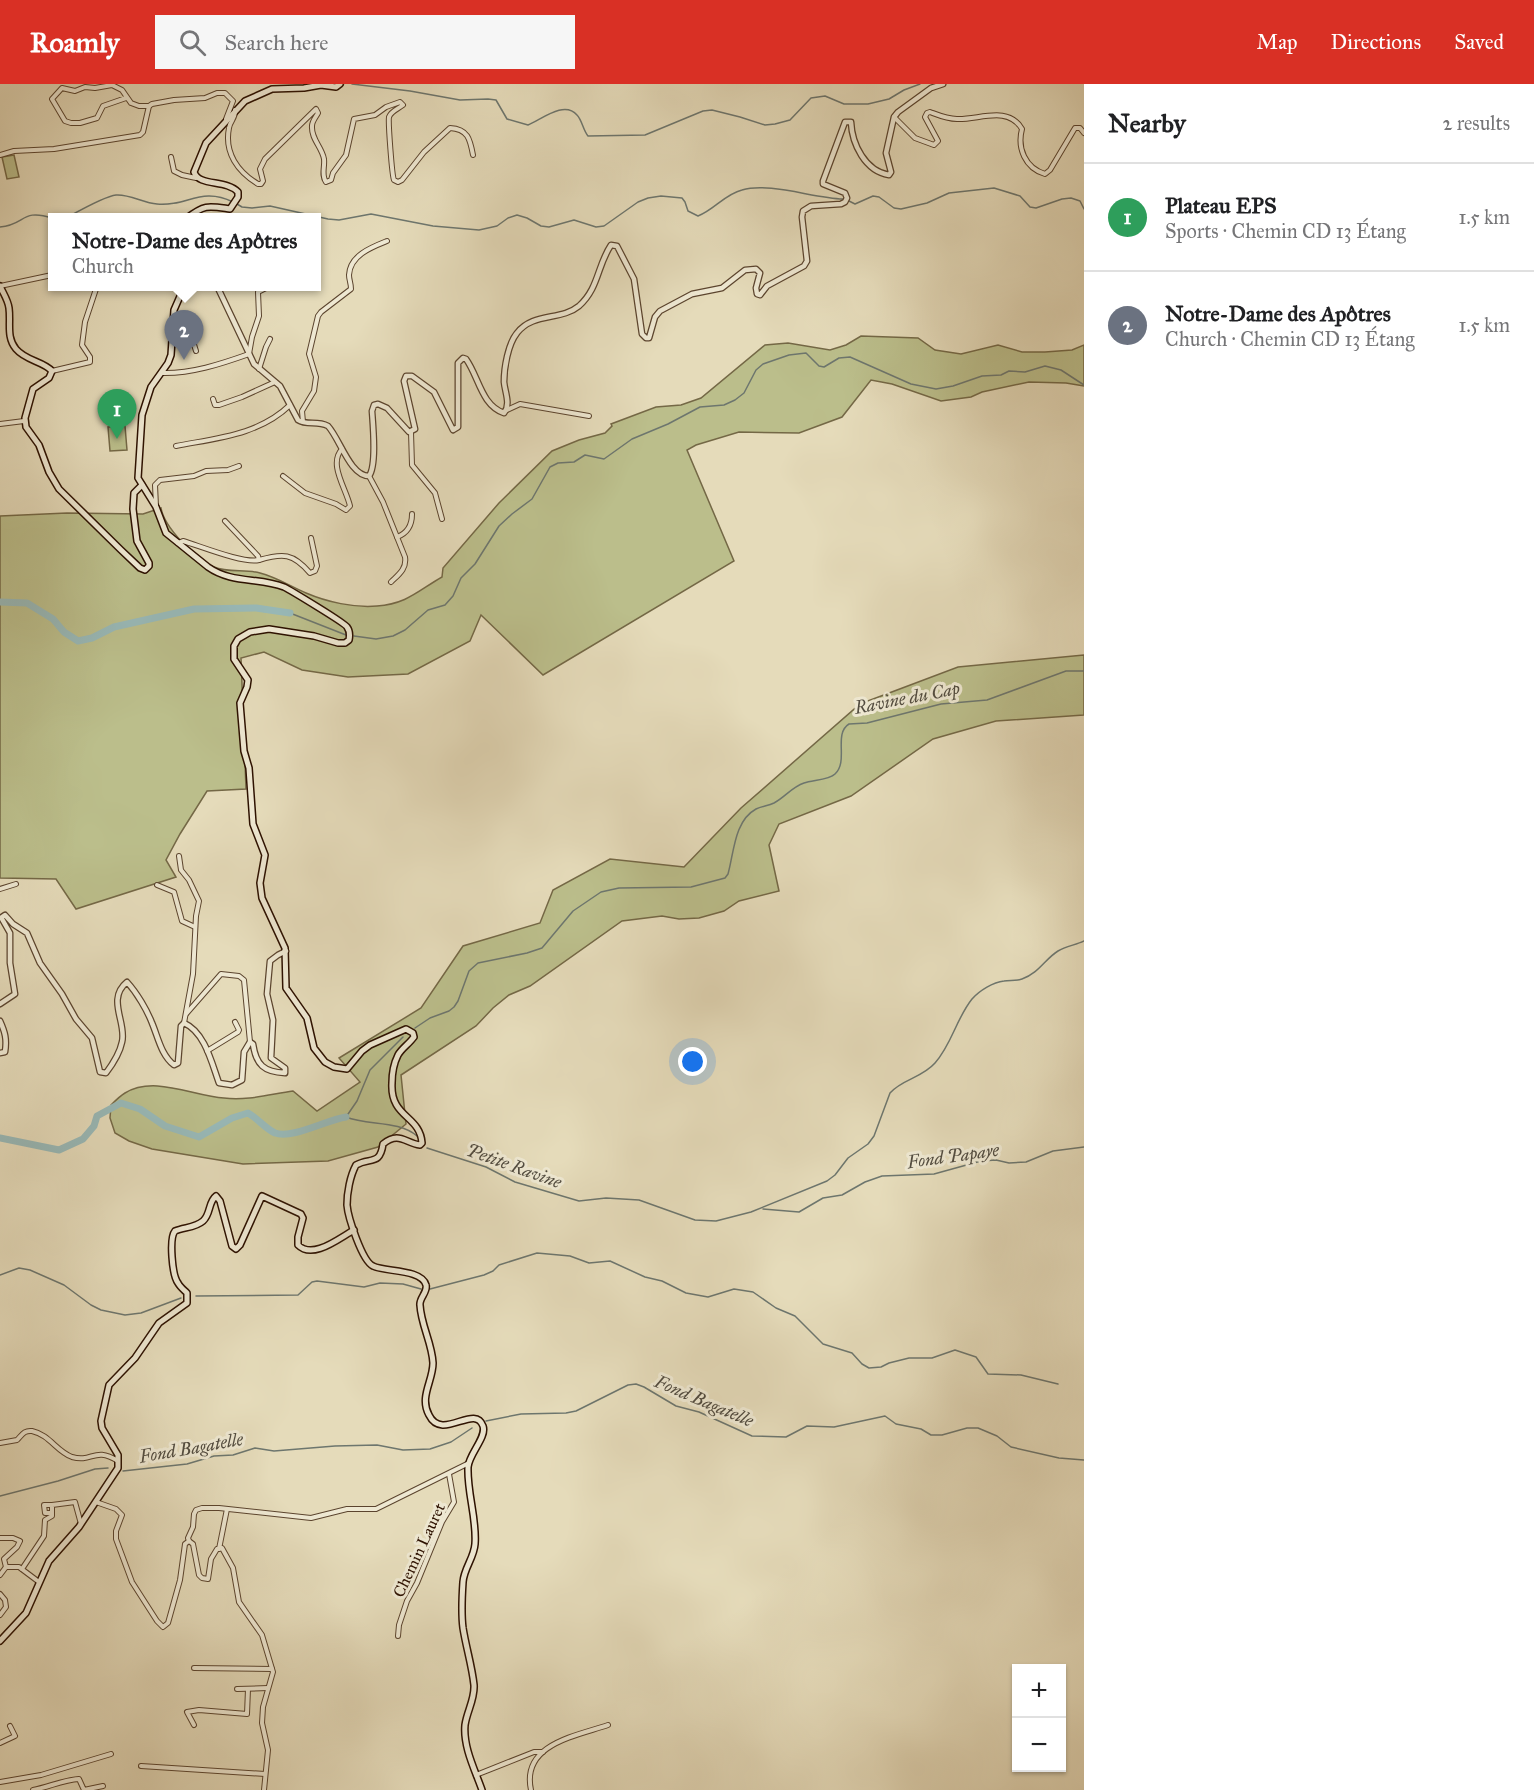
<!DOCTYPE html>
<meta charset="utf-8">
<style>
body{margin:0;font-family:"IM FELL Great Primer",serif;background:#f6f6f6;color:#202124}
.controls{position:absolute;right:18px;bottom:18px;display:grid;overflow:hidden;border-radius:0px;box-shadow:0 2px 4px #0004}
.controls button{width:54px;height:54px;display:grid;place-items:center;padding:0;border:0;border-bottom:2px solid #e0e0e0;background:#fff;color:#202124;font:30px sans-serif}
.you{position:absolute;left:693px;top:978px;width:21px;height:21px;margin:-15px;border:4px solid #fff;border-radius:50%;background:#1a73e8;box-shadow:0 0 0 9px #1a73e833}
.badge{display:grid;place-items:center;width:39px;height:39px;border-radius:50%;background:#d93025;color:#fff;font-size:20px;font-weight:700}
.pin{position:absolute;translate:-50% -50px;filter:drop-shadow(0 2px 3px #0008)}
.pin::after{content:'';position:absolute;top:32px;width:21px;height:18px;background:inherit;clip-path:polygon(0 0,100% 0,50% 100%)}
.popup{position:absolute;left:48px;top:129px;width:273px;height:78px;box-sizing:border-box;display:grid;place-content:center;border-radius:0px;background:#fff;filter:drop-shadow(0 2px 4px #0005);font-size:20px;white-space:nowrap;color:#757577}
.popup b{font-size:22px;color:#202124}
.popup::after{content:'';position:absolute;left:50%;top:100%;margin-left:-12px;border:12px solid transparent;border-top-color:#fff}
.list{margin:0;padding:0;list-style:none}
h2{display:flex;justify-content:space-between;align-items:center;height:78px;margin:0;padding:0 24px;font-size:26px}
h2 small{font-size:20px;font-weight:400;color:#757577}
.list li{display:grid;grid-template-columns:39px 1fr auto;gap:18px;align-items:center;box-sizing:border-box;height:108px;padding:0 24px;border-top:2px solid #e0e0e0}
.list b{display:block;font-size:22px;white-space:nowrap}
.list p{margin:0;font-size:20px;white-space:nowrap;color:#757577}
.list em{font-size:20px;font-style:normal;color:#757577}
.icon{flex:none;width:33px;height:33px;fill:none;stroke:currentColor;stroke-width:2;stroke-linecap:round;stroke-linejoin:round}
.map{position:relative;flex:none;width:1084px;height:1706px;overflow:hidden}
header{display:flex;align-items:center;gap:36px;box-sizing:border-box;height:84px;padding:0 30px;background:#d93025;color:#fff}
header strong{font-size:28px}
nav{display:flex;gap:33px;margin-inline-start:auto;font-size:21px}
.search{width:420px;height:54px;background:#f6f6f6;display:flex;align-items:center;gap:15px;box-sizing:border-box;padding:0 21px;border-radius:0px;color:#757577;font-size:22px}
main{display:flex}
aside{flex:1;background:#fff}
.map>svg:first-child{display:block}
</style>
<header>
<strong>Roamly</strong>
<div class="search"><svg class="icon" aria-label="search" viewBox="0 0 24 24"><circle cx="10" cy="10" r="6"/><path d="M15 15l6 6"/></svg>Search here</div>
<nav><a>Map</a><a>Directions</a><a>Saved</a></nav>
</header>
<main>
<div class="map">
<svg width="1084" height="1706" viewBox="0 0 1084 1706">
<rect width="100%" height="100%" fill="#e5dbba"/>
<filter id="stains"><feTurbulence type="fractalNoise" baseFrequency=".00333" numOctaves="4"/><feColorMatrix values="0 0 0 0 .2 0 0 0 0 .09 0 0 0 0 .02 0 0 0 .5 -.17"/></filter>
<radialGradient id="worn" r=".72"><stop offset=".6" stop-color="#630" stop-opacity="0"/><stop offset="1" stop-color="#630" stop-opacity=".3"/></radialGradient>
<g fill="#bbbe8b" stroke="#746846" stroke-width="1.5">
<polygon points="14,71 19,93 7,95 2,73"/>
<path d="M861 252 918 254 935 266 961 270 998 261 1022 268H1045L1072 266 1084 261V302L1066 299 1029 298 982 308 971 313 941 317 892 300 871 296 842 333 799 349 739 348 696 361 687 366 734 477 543 591 481 531 470 557 408 590 348 593 302 586 264 568 241 574 246 705 207 707 180 750 166 776 176 793 76 825 56 795 0 794V432L67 429 143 430 161 424C164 443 196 476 214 483 228 489 245 485 260 489 276 493 290 502 306 509 327 518 354 524 377 522 407 520 419 506 442 493L443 484 499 419 552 367 579 356 605 349 612 342 611 340 656 323 681 321 701 314 765 261 788 259 830 266 846 261Z"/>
<polygon points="125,342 127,366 110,367 108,343"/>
<path d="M1084 571V631L996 637 933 655 851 712 779 740 769 761 779 807 739 817 724 827 699 834 679 835 662 832 622 837 530 902 509 911 493 924 476 942 401 991 406 1040 378 1063 328 1077 243 1080 152 1065 129 1057 115 1049 110 1034 111 1021C115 1017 120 1012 125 1009 154 991 193 1012 224 1014 247 1017 271 1010 293 1007L317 1027 360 998 339 974 421 924 463 862 540 839 553 806 610 775 684 783 741 724 860 620 958 583Z"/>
</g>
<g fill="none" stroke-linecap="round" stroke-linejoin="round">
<g stroke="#6d766e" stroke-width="1.5">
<path d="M352 0 410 7 460 16 488 15 496 16 507 35 528 41C541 36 564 16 577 31 582 36 583 46 588 52L645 51 703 27 712 26 740 33 765 41 775 40 790 36 811 14 825 12 844 20H868L889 15 904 6 920 0"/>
<polyline points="849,117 855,120 873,112 879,113 894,124 901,125 927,119 949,109 994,104 1020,112 1030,123 1036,124 1062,115 1071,114 1080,117 1084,125"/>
<path d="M237 120 242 123 252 124 270 122 328 135 339 136 371 130 433 142 479 146 497 142 508 134 517 131 527 134 541 142 549 143 574 136 596 143 604 142 638 118 648 114 661 112 682 114 685 118 688 127 698 132C714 126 725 110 742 106 769 98 813 114 843 115"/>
<path d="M66 134C77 128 105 112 116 111 130 110 143 119 157 120 187 123 201 102 233 118"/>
<path d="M0 143C26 141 21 124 52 134"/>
<polyline points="290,529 346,551"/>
<polyline points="354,552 376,555 393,552 405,546 428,526 445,521 453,512 461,494 475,480 499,442 512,430 532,415 550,383 558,379 574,378 585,371 604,375 632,355 668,340 700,323 724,321 735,316 744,309 756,286 763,280 789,271 806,269 819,282 824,283 839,274 850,273 911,300 936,305 953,302 982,292 1001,291 1009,287 1025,288 1045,282 1061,286 1084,301"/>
<path d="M415 944 430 934 449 927 454 923 458 917 469 887 478 879 527 869 542 864 573 827 601 808 619 804 691 803 725 794 728 790C734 769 734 737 756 725 762 722 768 722 774 719 785 713 792 703 804 699 813 696 829 696 835 690 849 677 833 650 849 640L867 639 941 620 987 616 1066 587H1084"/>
<path d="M403 953 370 986 357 1017 346 1033C368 1042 398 1036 417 1052"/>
<path d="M427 1064 486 1083 515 1098 579 1117 606 1114 639 1116 695 1136 716 1137 751 1128 827 1097 835 1091 848 1074 868 1060 874 1052 890 1009C902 995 922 994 935 979 952 960 956 935 972 915 979 907 993 898 1004 897 1010 896 1016 897 1022 895 1039 889 1045 875 1058 867 1066 862 1076 861 1084 857"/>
<polyline points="763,1125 799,1128 823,1114 842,1111 865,1098 882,1092 934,1090 981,1077 996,1076 1009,1079 1026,1078 1053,1067 1084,1063"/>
<polyline points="0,1191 19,1184 30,1186 64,1201 91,1221 101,1226 125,1231 141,1229 181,1214"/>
<polyline points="430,1205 484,1191 493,1187 499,1181 537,1169 570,1172 589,1179 610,1177 645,1193 662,1197 686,1209 708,1213 734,1205 753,1208 776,1224 795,1232 823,1260 852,1269 862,1280 869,1284 881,1283 889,1279 909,1274 932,1274 955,1266 976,1273 988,1290 1021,1291 1058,1300"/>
<polyline points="196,1212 298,1211 312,1198 317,1197 364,1203 380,1199 403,1200 421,1205"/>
<polyline points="486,1337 521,1330 566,1329 576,1327 628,1301 636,1300 644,1303 676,1322 699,1328 752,1352 786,1353 807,1342 834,1343 885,1332 896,1340 921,1345 931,1351 942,1351 967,1344 978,1344 997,1352 1011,1363 1059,1374 1084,1376"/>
<polyline points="123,1387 187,1380 214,1372 233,1371 255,1364 274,1367 335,1362 377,1361 403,1366 430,1365 451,1358 472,1344"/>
<polyline points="0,1412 58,1397 95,1385 108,1384"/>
</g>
<g stroke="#98b9b8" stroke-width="7">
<polyline points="0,518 27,519 53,535 64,548 78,557 92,554 114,543 194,525 256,524 290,529"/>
<path d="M0 1054 59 1066 83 1055 94 1042 97 1032 121 1019 140 1025 165 1042 199 1053 232 1034 248 1029C257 1034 266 1045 275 1049 293 1055 326 1036 346 1033"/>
</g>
<defs>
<g id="minor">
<polyline points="126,14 103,22 97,34 80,39 71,39 65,37 52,15 62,4 75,7 85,3 95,4 112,1 122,6 131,19 139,22 149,22 152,20 174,16 205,14 217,9 225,9 233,17 226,35"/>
<path d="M235 26C236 34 230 37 229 44 224 69 238 88 258 100H261L263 97 260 85 265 75 316 25 318 29C316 33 312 37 312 42 311 55 322 63 324 75 325 83 321 91 326 98L331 96 333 89 346 71 354 35 375 31 386 23 400 18 403 21C398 25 391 27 389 33 388 38 392 92 394 96L398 98 402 96 424 68 450 44C468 45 470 55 473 71"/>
<path d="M894 33 915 54 934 61 938 57 925 33 927 29 930 28C938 31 947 35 957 35 979 36 1008 21 1022 45 1017 64 1025 84 1045 90L1050 86 1075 44H1080L1084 49"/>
<polyline points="0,71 14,67 54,65 140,51 143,48 149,22"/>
<polyline points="171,73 174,87 182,91 196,94"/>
<polyline points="0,202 52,191"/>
<polyline points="173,245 191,251 196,267"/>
<polyline points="259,285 266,263 270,255"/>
<polyline points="52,287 90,278 90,273 82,261 85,238 97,202"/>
<path d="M161 289C191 290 221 280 249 270L252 253 259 232 258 208 270 202"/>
<polyline points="213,315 215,321 219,321 242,313 275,298"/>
<polyline points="507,326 520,320 589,332"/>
<path d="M303 338 302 327 314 307 316 293 309 270 318 232 321 228 351 205C351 199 349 196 349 191 350 171 372 163 387 157"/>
<polyline points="0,340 24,337"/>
<polyline points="411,348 412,381 435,409 442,435"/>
<path d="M176 362C217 354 259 351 290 321"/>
<path d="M283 392 305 409 336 420 346 426 350 422C346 404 328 380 342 365"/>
<path d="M369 392 383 418 405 473C407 485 398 491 391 498"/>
<polyline points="156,422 155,401 160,396 194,392 206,387 228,386 239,382"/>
<path d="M397 453C408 449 412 441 412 430"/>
<path d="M178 459 183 457C200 462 244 480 259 476L258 472 225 437"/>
<path d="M259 476C283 469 293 469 310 489L315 487 317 482 311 454"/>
<polyline points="179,772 181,786 189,796 199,817 196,832 193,890 184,939"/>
<polyline points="157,801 174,808 182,837 195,843"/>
<polyline points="0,805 16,800"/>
<polyline points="186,930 221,890 239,892 244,896 250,958"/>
<polyline points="207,967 238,948 239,946 235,938"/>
<path d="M0 1359 17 1356C22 1351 24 1346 32 1347 50 1351 56 1367 72 1373 93 1379 94 1362 118 1377"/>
<polyline points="96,1418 116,1425 122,1431 116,1447 116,1455 132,1498 157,1537 163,1543 168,1539 180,1496 185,1460 189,1457 193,1460 199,1491 202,1494 208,1495 211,1475 217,1465 222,1464 233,1484 239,1518 262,1551 273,1588 263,1623 262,1639 268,1666 264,1706"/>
<polyline points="52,1421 44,1421 45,1429 52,1429"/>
<polyline points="0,1454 13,1454 20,1457 17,1463 4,1475 6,1483 19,1483 39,1498"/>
<polyline points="189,1457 188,1454 193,1443 194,1430 196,1426 202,1424 219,1424 311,1434 347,1425 376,1425 469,1379"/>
<polyline points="219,1465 227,1425"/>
<polyline points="22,1485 44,1452 45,1436 52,1432 52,1421 75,1418 81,1440"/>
<polyline points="0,1491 6,1483"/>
<polyline points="0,1510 5,1516 6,1523 0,1531"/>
<polyline points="398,1552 399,1541 407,1517 417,1499 442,1438 454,1418 449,1390"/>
<polyline points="194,1584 272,1585"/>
<polyline points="237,1605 268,1604"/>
<polyline points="194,1641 187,1628 199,1626 247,1630 248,1605"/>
<polyline points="0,1659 15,1652 10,1642"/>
<polyline points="141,1682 265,1690"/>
<polyline points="476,1691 534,1668 543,1668"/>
<polyline points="0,1698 41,1691 111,1670"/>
<path d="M33 1706C49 1703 63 1696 79 1695L84 1706 103 1702"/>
<path d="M531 1706C521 1660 576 1652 608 1641"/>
</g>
<g id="tertiary">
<path d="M217 202 254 280 280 302 298 336C307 342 317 336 328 342 340 355 350 392 369 392 377 381 373 342 372 327L374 321 378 320 387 324 409 348 415 345 404 297 406 292H412L434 308 453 346 458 343V279L463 274 466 275C479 293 481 321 504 329 511 320 505 309 504 298 504 284 508 260 517 249 533 228 561 237 579 222 599 204 597 182 611 161L617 162 634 195 642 250 646 254H649L655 233 660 227 692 210 722 204 745 186 756 185 760 189 756 204 757 210 760 211 767 202 804 182 807 177 802 133 803 127 811 122 841 120 845 118 847 114 845 109 823 100V97L845 38H851C852 60 865 87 889 91L891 88 886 69 894 33 898 28 931 4 943 0"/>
<path d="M0 920 15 910 10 879V849L2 835V833L5 831 13 840 27 849 40 879 62 910 76 935 92 954 100 988 106 989C112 981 120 968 122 958 127 939 106 915 127 898 137 909 147 926 152 939 158 953 161 971 174 981L178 979 181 942 184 939C205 948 212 980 219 999L232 1001 242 996 244 968 250 958 253 960C256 981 264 988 285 989V984L271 974 273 936 267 910 270 877 278 871 286 867"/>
<path d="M0 937C5 948 7 955 5 968L0 969"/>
</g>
<g id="secondary">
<path d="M187 134C205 120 209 122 230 125L238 113V108C226 95 199 103 194 88L206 59 245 17 272 5 304 4 321 1 336 3 340 0"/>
<path d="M0 202C3 209 8 216 9 224 11 239 6 253 16 265 26 277 43 277 52 287L49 294 33 305 25 334 26 343 39 361 49 388 59 405 121 466 140 484 145 486 149 482V479L137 457 133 425 134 409 142 401"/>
<path d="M180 202 181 210 174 226 171 271 168 279 151 303 142 331 138 394 156 423 166 449 208 483C232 500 259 493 284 503 290 506 345 539 347 543 350 547 350 551 349 556L345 559H338L314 552 269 545 250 548 238 555 234 562V575L248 596 247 603 240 619 244 667 249 684 253 740 265 771 260 799 262 814 285 864 286 904 307 934 314 964 325 978 334 983 347 985 362 967 370 961 406 945 413 949 414 953C409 960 402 964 398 971 394 979 392 989 392 999 390 1034 420 1031 422 1059L420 1061C405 1059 399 1047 383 1060 380 1082 370 1073 356 1081 350 1092 347 1109 347 1121 348 1133 362 1177 373 1182 385 1188 422 1185 426 1201 428 1208 419 1214 420 1221 421 1241 432 1259 433 1279 433 1297 419 1313 429 1331 442 1358 475 1319 483 1342 487 1353 469 1370 468 1383 467 1409 477 1435 475 1460 474 1474 464 1484 463 1498 462 1513 461 1529 463 1544 466 1563 472 1582 474 1601 475 1615 467 1627 465 1641 463 1663 475 1686 482 1706"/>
<path d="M0 1557 26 1529 49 1477 79 1443 118 1384V1371L102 1344 101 1337 109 1301 135 1274 159 1239 187 1219V1209C184 1206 180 1203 178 1199 172 1191 169 1154 175 1147 184 1143 195 1144 203 1137 211 1130 208 1118 216 1112L220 1117 232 1162 236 1165 240 1161 262 1112 301 1130 303 1134 298 1153V1161C313 1176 339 1154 354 1146"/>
</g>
</defs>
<use href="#minor" stroke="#5b442e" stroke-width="6"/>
<use href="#tertiary" stroke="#5b442e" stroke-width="7"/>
<use href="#secondary" stroke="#2d1100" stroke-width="8"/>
<use href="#minor" stroke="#eee8d2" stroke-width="4"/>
<use href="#tertiary" stroke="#eee8d2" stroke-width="4.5"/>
<use href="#secondary" stroke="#eee8d2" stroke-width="5"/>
</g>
<g text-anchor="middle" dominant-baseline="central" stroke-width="6" stroke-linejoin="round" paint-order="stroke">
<g font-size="16" fill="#2d1100" stroke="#eee8d2">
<text transform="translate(419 1466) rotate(-65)">Chemin Lauret</text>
</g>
<g font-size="18" font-style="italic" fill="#524c40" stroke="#eee8d2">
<text transform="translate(907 614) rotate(-11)">Ravine du Cap</text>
<text transform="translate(953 1072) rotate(-8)">Fond Papaye</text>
<text transform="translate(514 1082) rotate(20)">Petite Ravine</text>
<text transform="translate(704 1317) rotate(23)">Fond Bagatelle</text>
<text transform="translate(191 1364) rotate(-10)">Fond Bagatelle</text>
</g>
</g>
<rect width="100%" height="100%" filter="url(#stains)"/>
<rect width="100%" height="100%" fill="url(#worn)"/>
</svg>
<div class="controls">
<button>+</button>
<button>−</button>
</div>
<div class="you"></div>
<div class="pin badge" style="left:117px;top:355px;background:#2e9e5b">1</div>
<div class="pin badge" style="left:184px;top:276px;background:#6b7280">2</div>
<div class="popup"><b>Notre-Dame des Apôtres</b>Church</div>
</div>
<aside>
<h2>Nearby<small>2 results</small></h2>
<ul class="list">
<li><span class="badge" style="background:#2e9e5b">1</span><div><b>Plateau EPS</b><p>Sports · Chemin CD 13 Étang</p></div><em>1.5 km</em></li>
<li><span class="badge" style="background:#6b7280">2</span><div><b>Notre-Dame des Apôtres</b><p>Church · Chemin CD 13 Étang</p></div><em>1.5 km</em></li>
</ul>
</aside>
</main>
